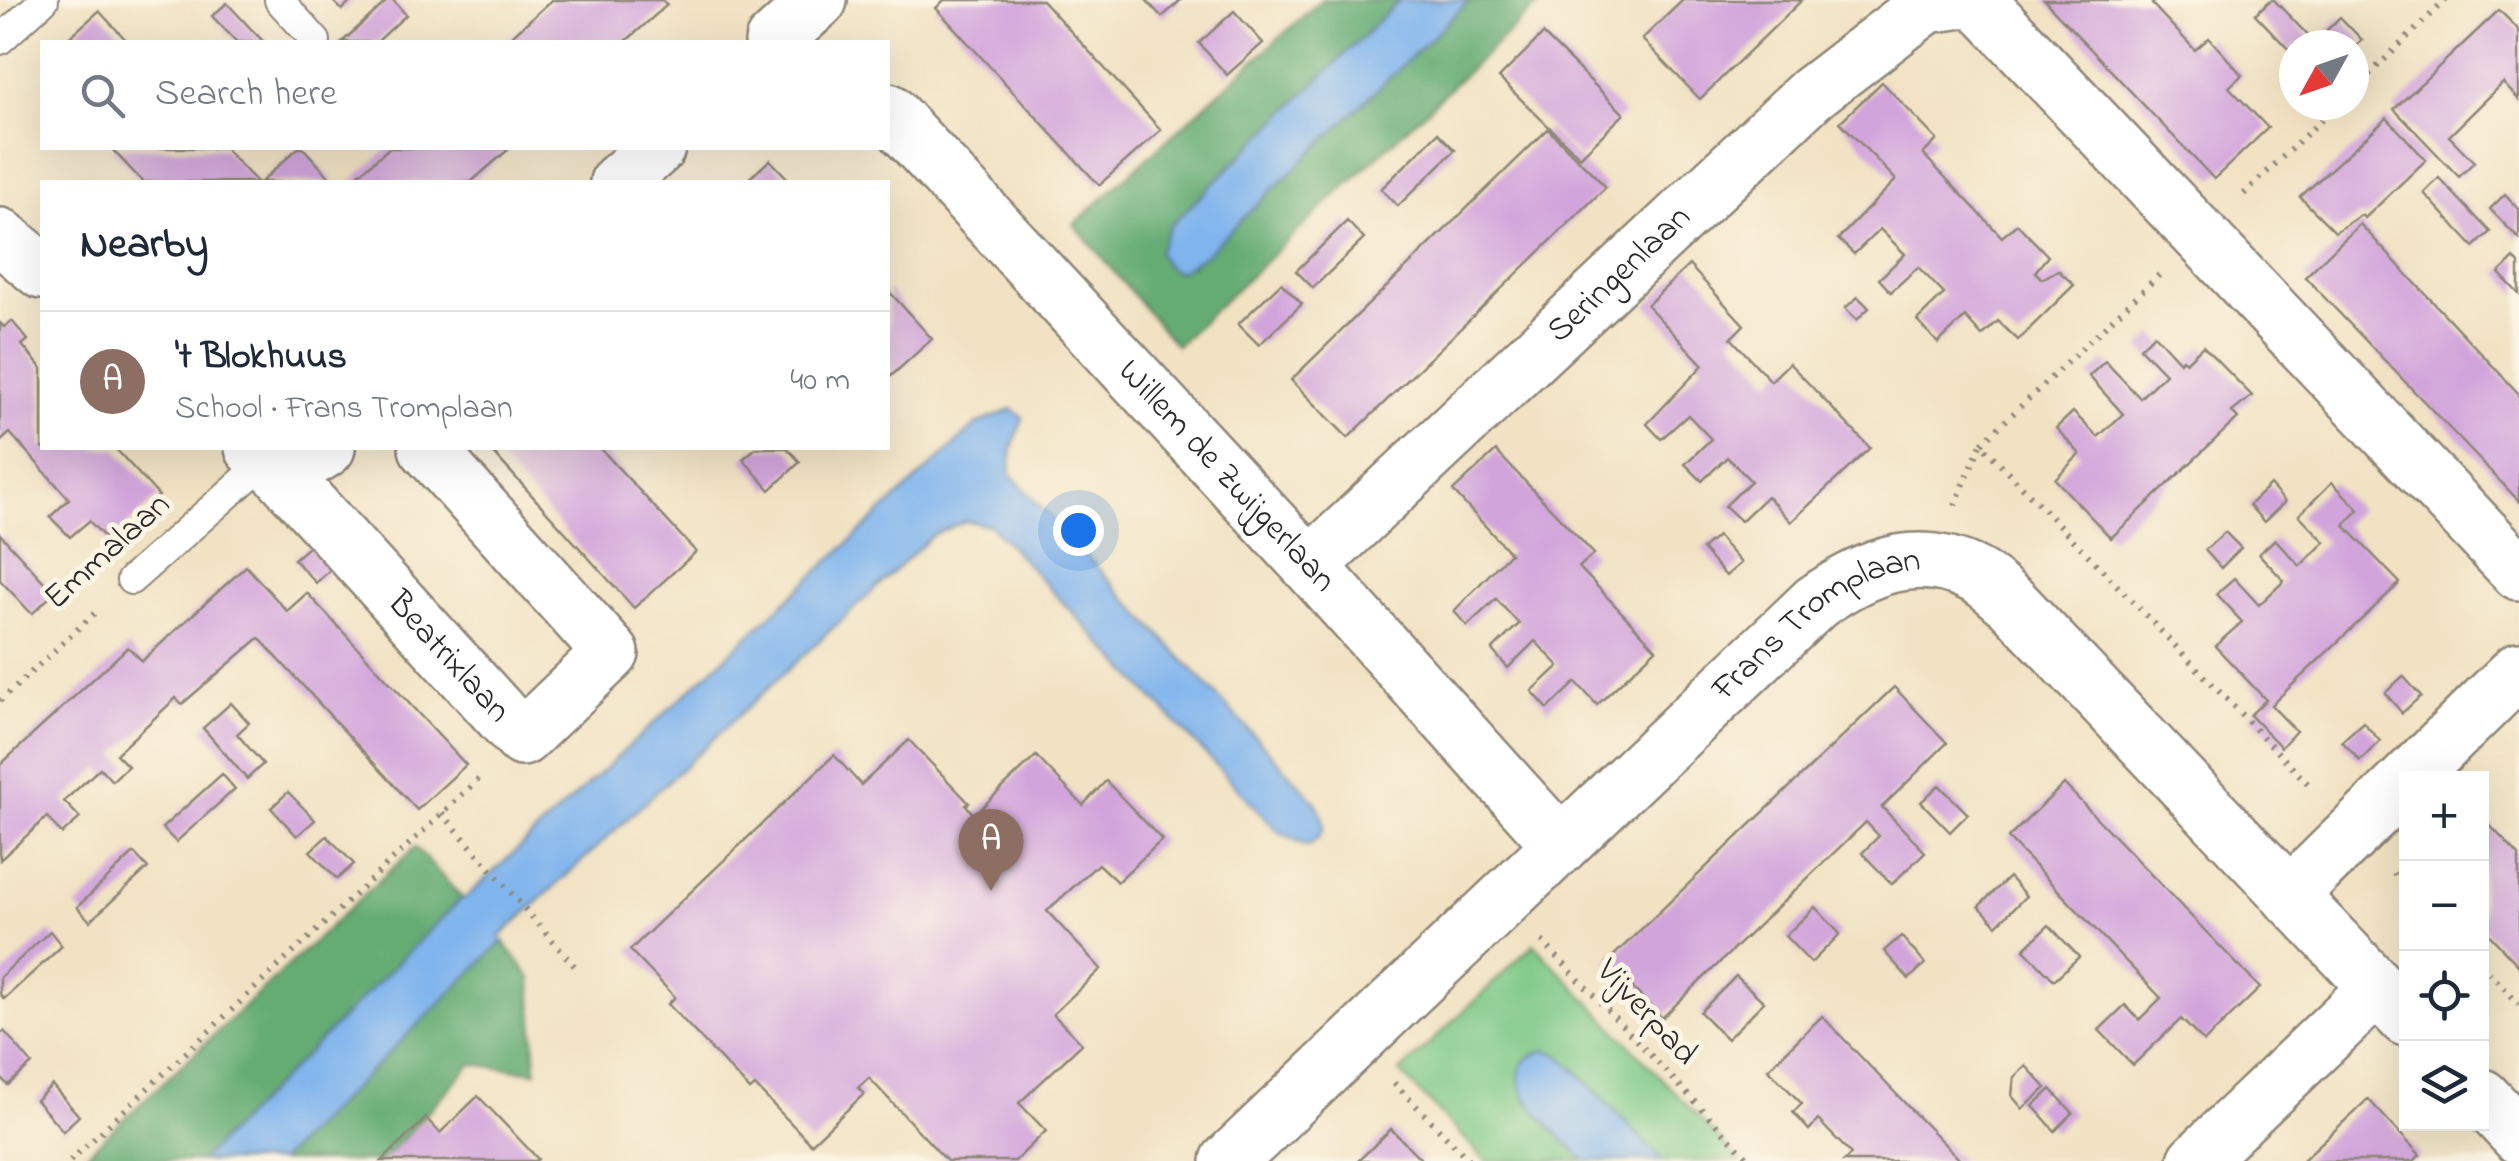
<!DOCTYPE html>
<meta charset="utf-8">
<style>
body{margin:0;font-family:"Indie Flower",sans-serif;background:#f2f2f3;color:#1f2937}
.controls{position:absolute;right:30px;bottom:30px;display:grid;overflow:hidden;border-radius:0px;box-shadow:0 10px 40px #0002}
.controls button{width:90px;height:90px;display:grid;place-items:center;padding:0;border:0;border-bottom:2px solid #e0e1e3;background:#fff;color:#1f2937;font:50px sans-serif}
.compass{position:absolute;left:2279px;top:30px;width:90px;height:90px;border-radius:50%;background:#fff;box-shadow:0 10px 40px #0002;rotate:230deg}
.you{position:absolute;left:1078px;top:530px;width:35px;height:35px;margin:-25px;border:8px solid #fff;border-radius:50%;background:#1a73e8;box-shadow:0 0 0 15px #1a73e833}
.badge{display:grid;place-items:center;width:65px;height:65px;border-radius:50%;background:#1f6fb2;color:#fff;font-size:32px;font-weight:700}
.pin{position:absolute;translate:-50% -82px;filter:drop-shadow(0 2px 5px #0008)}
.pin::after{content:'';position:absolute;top:52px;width:35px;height:30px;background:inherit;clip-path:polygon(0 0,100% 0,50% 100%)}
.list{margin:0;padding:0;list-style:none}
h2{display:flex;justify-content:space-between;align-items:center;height:130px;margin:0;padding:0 40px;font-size:42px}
h2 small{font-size:32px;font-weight:400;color:#747a83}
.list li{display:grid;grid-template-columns:65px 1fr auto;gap:30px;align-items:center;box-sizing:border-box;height:140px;padding:0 40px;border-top:2px solid #e0e1e3}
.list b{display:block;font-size:38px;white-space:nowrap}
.list p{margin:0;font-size:32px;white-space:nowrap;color:#747a83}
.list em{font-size:32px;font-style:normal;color:#747a83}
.icon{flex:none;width:55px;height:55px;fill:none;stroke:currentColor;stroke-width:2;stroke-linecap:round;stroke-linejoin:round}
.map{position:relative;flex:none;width:2519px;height:1161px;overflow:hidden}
.search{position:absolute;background:#fff;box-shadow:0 10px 40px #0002;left:40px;top:40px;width:850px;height:110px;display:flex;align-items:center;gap:25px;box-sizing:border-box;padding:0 35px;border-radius:0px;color:#747a83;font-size:38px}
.panel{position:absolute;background:#fff;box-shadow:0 10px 40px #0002;left:40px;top:180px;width:850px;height:270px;border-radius:0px}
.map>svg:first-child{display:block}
</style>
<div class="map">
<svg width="2519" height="1161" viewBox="0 0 2519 1161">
<rect width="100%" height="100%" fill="#fcf5e5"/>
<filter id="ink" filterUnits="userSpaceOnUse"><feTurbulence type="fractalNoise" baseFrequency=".01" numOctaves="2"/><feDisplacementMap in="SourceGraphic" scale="20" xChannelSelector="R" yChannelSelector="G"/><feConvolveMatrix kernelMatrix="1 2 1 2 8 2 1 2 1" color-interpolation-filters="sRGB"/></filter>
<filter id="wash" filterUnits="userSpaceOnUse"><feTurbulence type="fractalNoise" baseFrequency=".0048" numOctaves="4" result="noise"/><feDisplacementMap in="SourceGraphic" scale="40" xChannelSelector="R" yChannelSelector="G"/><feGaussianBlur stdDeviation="2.25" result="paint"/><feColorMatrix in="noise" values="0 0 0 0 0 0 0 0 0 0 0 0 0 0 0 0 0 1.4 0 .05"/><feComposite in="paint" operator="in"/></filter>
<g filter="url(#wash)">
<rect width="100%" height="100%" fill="#f1e2c3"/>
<polygon fill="#7cc886" stroke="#547a58" stroke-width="2.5" points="1534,944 1740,1161 1663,1161 1574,1068 1526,1099 1585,1161 1486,1161 1400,1072"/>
<g fill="#65ac73" stroke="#486c4f" stroke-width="2.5">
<polygon points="1321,0 1400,0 1169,227 1191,266 1470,0 1543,0 1176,346 1074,224"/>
<polygon points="415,847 462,898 200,1161 79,1161"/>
<polygon points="503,941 531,978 536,1072 471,1064 383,1161 279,1161"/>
</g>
<g fill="#7fb4ed" stroke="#55708c" stroke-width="2.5">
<polygon points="1400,0 1470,0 1206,254 1178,272 1166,266 1158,253 1169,227"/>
<path d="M1012 409 1023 418 1012 448 1010 474 1315 801C1326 821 1329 832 1308 846L1279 832 990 525 965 521 933 535 500 937 503 941 279 1161H200L462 898 464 899 976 425Z"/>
<path d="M1546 1050 1560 1055 1663 1161H1585C1561 1136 1477 1071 1546 1050Z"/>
</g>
<g id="blocks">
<g fill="#d1a5db">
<polygon points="332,0 353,0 342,10"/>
<polygon points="388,0 393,0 406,15 377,42 342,42"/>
<polygon points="552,0 662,0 667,5 625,42 505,42"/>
<polygon points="944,0 1042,0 1161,130 1099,185 936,8"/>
<polygon points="1146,0 1181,0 1162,17"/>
<polygon points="1683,0 1802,0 1700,99 1642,39"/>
<polygon points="2044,0 2156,0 2152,4 2195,50 2209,38 2242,75 2229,87 2268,128 2214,179"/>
<polygon points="2271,0 2274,0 2317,45 2294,45 2294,55 2255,14"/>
<polygon points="227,3 253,31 264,42 237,42 212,16"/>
<polygon points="2499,10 2519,30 2519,100 2503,83 2449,136 2474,162 2459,177 2394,109"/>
<polygon points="99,11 128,42 64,42"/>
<polygon points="1234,11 1263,43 1227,75 1199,43"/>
<polygon points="2340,17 2362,40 2356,45 2332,45 2322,35"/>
<polygon points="1543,34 1624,114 1580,157 1499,78"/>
<polygon points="1882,82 1937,140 1923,154 2002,237 2017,224 2048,256 2035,272 2042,279 2058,270 2074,285 2018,340 1998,321 1982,336 1965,317 1938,343 1917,320 1944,294 1918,267 1891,292 1879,279 1905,254 1880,229 1854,254 1838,239 1896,180 1840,122"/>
<polygon points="2387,118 2426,160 2365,218 2361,215 2335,232 2300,197"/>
<polygon points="1548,129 1606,187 1348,438 1291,380"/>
<polygon points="1438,133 1455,150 1398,206 1381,189"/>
<polygon points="111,148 224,148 257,182 143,182"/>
<polygon points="298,148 303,148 334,182 261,182"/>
<polygon points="389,148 510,148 471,182 350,182"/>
<polygon points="770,160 791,182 745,182"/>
<polygon points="2439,178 2490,232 2474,247 2424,193"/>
<polygon points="2505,194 2519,209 2519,239 2490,209"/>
<polygon points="1347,221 1364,239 1313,288 1296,271"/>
<polygon points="2360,224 2519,394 2519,501 2305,277"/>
<polygon points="2514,258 2519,264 2519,294 2499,273"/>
<polygon points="1689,265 1744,325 1731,338 1771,381 1789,363 1870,448 1791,522 1767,496 1741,521 1725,506 1751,481 1727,457 1702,481 1685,464 1711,439 1688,415 1661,439 1647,424 1703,365 1647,305"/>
<polygon points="1281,283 1302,304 1259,345 1238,324"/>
<polygon points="888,290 932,339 888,379"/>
<polygon points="1858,297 1869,308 1857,320 1845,308"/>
<polygon points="12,321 28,340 22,345 42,369 42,448 115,448 159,496 109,542 89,521 70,537 50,517 69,499 10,433 0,442 0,323 4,327"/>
<polygon points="2154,334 2180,362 2182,359 2186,362 2203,346 2252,396 2232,412 2238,418 2111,538 2055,479 2080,454 2056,428 2073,412 2098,437 2123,414 2089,376 2105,361 2140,398 2165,374 2140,348"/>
<polygon points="489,448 600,448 696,552 634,608"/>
<polygon points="756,448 787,448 800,462 770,490 743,459"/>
<polygon points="1496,451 1594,554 1579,567 1656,649 1597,705 1576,682 1548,709 1532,691 1559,666 1535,641 1508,668 1492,650 1519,624 1496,599 1467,626 1454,611 1510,553 1453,491"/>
<polygon points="2332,482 2359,510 2344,525 2400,583 2271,705 2296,731 2281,747 2250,715 2266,700 2215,646 2242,622 2216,594 2234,578 2259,605 2284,581 2259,554 2275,539 2300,566 2325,542 2299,515"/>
<polygon points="2270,485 2285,502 2264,522 2249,505"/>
<polygon points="2225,532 2241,548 2221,568 2205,550"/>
<polygon points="0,534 54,593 32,614 0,580"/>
<polygon points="1717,536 1741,563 1726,576 1702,549"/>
<polygon points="309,546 330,570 316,583 294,559"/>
<polygon points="246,566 287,611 307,593 466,765 417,810 259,638 182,704 176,698 116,754 128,766 112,781 100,768 64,801 80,818 62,834 47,817 0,860 0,765 128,647 142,661"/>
<polygon points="2403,676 2421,696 2402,713 2385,693"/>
<polygon points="1894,687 1947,743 1882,807 1925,852 1892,884 1862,853 1879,836 1866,822 1662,1018 1607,962"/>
<polygon points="231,703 249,723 237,734 263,764 247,779 203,728"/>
<polygon points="2363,722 2380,741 2360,761 2342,741"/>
<polygon points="909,740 969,803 966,805 974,815 1036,756 1083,805 1106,781 1162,840 1117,882 1098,864 1047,911 1101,969 1053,1014 1082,1044 1019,1103 1046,1131 1015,1161 947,1161 869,1078 858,1088 864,1094 811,1144 755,1086 750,1090 668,1004 675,997 630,950 834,755 861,785"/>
<polygon points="222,774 235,789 176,842 162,828"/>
<polygon points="2064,784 2260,988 2204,1042 2181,1019 2133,1065 2099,1030 2125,1005 2139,1020 2161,998 2008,838"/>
<polygon points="1939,785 1968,814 1950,832 1921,802"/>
<polygon points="288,792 315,820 297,836 271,808"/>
<polygon points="2482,817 2519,856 2519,966 2482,927"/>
<polygon points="327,836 354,864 337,879 310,851"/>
<polygon points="134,853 148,868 90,921 77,907"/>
<polygon points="2009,877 2026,896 1997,925 1979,906"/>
<polygon points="1815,907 1840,934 1811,963 1785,936"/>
<polygon points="2049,925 2079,957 2054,980 2024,949"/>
<polygon points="50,931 62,946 4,999 0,994 0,977"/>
<polygon points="1901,936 1925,964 1909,979 1884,951"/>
<polygon points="1736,976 1764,1002 1727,1039 1700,1012"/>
<polygon points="1822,1016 1920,1119 1961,1161 1844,1161 1851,1154 1818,1120 1809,1130 1793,1112 1802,1104 1768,1069"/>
<polygon points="4,1031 32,1064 8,1085 0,1077 0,1035"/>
<polygon points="2026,1066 2046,1088 2023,1109 2012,1096 2014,1077"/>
<polygon points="52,1085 79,1116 63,1131 36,1100"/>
<polygon points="2051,1089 2073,1113 2055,1131 2033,1106"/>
<polygon points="478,1096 538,1159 536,1161 382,1161 426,1118 440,1133"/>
<polygon points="2368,1099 2420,1155 2414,1161 2302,1161"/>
<polygon points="1391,1129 1423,1161 1358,1161"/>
</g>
</g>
</g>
<g filter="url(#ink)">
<use href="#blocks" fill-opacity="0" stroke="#8e8677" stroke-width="2.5"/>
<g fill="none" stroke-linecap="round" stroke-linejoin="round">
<defs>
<g id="service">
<polyline points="279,0 316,41"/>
<polyline points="0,40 44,0"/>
<polyline points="131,580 268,459"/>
</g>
<g id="minor">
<polyline points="1977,0 2519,572"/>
<polyline points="773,42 819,0"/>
<path id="s1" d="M888 111 1310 566 1561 845"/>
<polyline points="618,182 657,148"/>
<polyline points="0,236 42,271"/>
<path d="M253 448C278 468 302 467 327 448"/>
<path id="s2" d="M268 459 522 738 611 653 427 448"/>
<path id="s3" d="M1310 566 1811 94 1927 5 1963 0"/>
<polyline points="2409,778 2519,670"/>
<polyline points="2289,896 2406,781"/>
<polyline points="2482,1097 2519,1136"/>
<path id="s4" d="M1229 1161 1816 602C1864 568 1917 545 1975 575 1988 581 2000 594 2012 603L2406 1018"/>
<polyline points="2196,1161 2377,988"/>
</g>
</defs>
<use href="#service" stroke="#8e8677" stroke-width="32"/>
<use href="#minor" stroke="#8e8677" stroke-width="60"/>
<g stroke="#8e8677" stroke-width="6" stroke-dasharray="2.5 8" stroke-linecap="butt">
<polyline points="2354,89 2446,0"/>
<polyline points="2244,194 2337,105"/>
<polyline points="2159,275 1981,444 2312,788"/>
<polyline points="1955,505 1981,444"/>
<polyline points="0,701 97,611"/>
<polyline points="442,813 577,969"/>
<polyline points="2394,873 2406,886"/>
<polyline points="1542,941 1751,1161"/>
<polyline points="2482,965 2519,1004"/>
<polyline points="1394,1083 1470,1161"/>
<polyline points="70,1161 481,777"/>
</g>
<use href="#service" stroke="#fff" stroke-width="28"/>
<use href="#minor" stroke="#fff" stroke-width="55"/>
</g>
</g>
<g text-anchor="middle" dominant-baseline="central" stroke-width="10" stroke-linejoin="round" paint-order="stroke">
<g font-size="35" fill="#2b2b2b" stroke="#fcf5e5">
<text stroke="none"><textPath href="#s3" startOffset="425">Seringenlaan</textPath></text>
<text stroke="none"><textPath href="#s1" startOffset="498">Willem de Zwijgerlaan</textPath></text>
<text transform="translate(108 552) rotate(-42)">Emmalaan</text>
<text stroke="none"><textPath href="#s4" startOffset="800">Frans Tromplaan</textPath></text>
<text stroke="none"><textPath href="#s2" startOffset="268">Beatrixlaan</textPath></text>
<text transform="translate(1646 1013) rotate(47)">Vijverpad</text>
</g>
</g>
</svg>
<div class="controls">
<button>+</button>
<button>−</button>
<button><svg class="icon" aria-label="locate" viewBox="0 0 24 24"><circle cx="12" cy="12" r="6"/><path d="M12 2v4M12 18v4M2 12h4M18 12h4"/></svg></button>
<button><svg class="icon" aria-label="layers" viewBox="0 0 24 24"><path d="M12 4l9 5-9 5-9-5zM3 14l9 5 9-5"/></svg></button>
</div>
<svg class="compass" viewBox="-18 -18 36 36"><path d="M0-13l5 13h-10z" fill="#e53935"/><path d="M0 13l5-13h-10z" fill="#747a83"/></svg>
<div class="you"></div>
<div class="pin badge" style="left:991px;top:891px;background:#8d6e63">A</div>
<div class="search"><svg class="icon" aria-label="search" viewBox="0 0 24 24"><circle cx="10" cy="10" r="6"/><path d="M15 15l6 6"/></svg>Search here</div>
<section class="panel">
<h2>Nearby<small></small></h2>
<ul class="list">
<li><span class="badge" style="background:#8d6e63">A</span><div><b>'t Blokhuus</b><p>School · Frans Tromplaan</p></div><em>40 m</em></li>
</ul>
</section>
</div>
